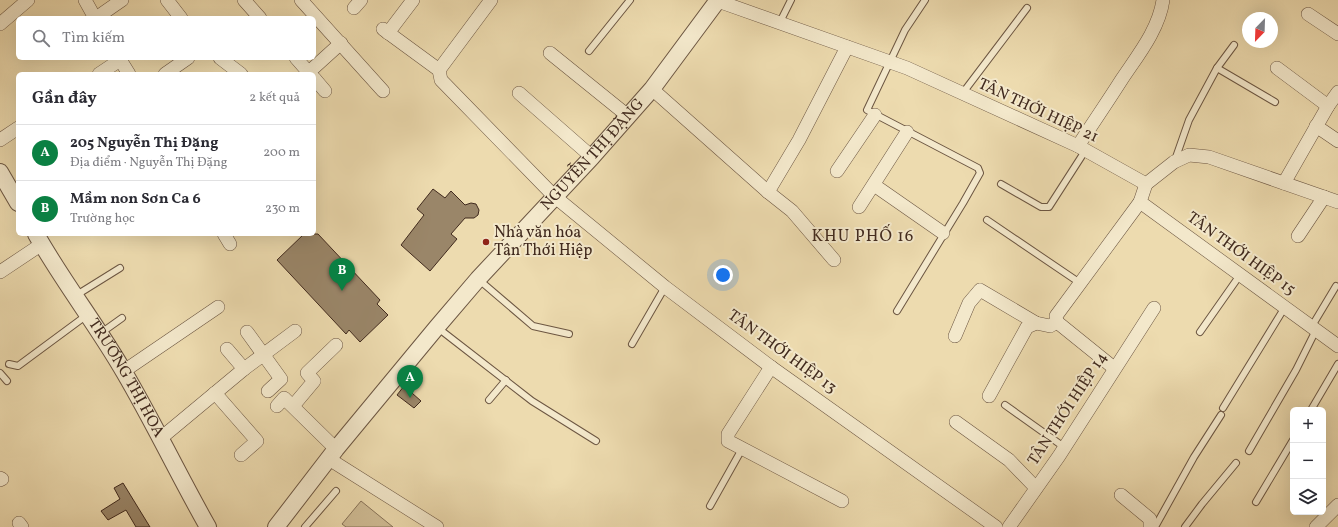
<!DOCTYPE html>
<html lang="vi">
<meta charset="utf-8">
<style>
body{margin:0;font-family:Vollkorn,serif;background:#f7f7f7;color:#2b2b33}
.controls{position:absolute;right:12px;bottom:12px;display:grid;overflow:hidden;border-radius:6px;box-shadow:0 4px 16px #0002}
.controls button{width:36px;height:36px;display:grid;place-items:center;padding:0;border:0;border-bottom:1px solid #e1e1e2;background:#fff;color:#2b2b33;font:20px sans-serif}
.compass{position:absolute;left:1242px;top:12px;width:36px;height:36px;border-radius:50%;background:#fff;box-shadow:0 4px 16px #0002;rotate:203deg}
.you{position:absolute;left:723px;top:275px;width:14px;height:14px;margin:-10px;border:3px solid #fff;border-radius:50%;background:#1a73e8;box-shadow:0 0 0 6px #1a73e833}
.badge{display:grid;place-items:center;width:26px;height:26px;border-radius:50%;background:#0b8043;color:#fff;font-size:13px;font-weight:700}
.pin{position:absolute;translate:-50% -33px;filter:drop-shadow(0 1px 2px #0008)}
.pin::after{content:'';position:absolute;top:21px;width:14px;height:12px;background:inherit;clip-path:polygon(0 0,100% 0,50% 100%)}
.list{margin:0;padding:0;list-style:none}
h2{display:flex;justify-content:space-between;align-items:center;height:52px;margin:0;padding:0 16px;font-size:17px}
h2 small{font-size:13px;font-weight:400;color:#7c7c81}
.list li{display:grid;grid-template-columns:26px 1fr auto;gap:12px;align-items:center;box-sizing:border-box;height:56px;padding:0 16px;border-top:1px solid #e1e1e2}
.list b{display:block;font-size:15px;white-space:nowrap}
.list p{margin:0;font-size:13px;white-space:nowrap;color:#7c7c81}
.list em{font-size:13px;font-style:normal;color:#7c7c81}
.icon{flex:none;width:22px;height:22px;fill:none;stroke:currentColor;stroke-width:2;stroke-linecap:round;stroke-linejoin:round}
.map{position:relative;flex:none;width:1338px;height:527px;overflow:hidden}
.search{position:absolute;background:#fff;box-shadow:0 4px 16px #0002;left:16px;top:16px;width:300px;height:44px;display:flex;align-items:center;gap:10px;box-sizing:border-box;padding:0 14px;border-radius:6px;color:#7c7c81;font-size:15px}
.panel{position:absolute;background:#fff;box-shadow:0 4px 16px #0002;left:16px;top:72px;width:300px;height:164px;border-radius:6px}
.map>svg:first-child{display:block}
</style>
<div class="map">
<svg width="1338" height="527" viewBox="0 0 1338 527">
<rect width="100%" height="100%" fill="#eddbaf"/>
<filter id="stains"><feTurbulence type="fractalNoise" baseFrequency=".005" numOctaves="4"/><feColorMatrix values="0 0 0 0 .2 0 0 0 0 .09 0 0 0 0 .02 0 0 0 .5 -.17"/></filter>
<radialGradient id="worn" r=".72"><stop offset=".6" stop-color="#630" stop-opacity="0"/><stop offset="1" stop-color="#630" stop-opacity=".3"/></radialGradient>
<polygon fill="#d0bd96" stroke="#88745a" points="361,501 393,527 346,527 342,524"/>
<g fill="#9a8669" stroke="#412a1e">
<polygon points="433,189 445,198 451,191 465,205 471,203 476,204 479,210 478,215 474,218 465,218 451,234 457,239 430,271 401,245 424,215 417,209"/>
<polygon points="304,234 318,234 380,300 377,304 388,315 360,342 349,330 346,334 277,260"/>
<polygon points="404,386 421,401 414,408 397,395"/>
<polygon points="123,483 150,527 136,527 126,510 108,520 101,511 120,499 114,488"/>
</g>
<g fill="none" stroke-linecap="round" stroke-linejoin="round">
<defs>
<g id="service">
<polyline points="779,24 791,0"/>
<polyline points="589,51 630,0"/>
<polyline points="1217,68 1234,45"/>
<polyline points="962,94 1027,8"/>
<polyline points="1175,160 1189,120 1217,68 1275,102"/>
<polyline points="1001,184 1041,207 1049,207 1085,151"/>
<polyline points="987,220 1080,283"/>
<polyline points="478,279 533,326 569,334"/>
<polyline points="75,296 120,268"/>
<polyline points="897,311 963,203 980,173 978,168 867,110 905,30 925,0"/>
<polyline points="1312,326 1336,286"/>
<polyline points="438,328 532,401 596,441"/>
<polyline points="1200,332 1240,275"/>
<polyline points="101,333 122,318"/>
<polyline points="632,344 665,287"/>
<polyline points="9,364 18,366 87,315"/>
<polyline points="0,373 7,381"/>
<polyline points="489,400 506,380"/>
<polyline points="1005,405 1064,447"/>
<polyline points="1223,408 1285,307"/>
<polyline points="1311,410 1338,364"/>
<polyline points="1249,451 1296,370 1316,330"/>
<polyline points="1256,502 1293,440"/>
<polyline points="710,506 742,449"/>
<polyline points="305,527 336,491"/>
<polyline points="1155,527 1194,457 1221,415"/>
<polyline points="1185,527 1202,504 1236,463"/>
</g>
<g id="minor">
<polyline points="85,0 95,18"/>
<polyline points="167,0 181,18"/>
<polyline points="244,0 260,18"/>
<polyline points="301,0 383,91"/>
<polyline points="491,0 439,70 441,80 554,196 665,287 771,367 996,527"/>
<polyline points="715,0 907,68 1078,146 1146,184 1174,162 1189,155 1209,157 1338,202"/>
<polyline points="354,8 361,0"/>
<polyline points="1308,14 1338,34"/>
<polyline points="96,18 122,0"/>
<polyline points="0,24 28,0"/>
<polyline points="383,29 439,70"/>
<polyline points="388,33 413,0"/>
<polyline points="550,53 628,116"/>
<polyline points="119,58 129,74"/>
<polyline points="220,58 241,74"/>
<polyline points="296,58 310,74"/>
<polyline points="1277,68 1328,106"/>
<polyline points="309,72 341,43"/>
<polyline points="99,74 120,60"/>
<polyline points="165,74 188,58"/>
<polyline points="314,78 325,91"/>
<polyline points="652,89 768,192 792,211 834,260"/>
<polyline points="519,93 592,157"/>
<polyline points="1316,126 1338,141"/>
<polyline points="0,140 18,128"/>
<path d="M1078 146C1093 123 1108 101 1122 79 1138 55 1159 29 1163 0"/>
<polyline points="837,171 875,115"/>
<polyline points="1284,183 1328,106 1338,92"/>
<polyline points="1146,184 1140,202 1338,346"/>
<polyline points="874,185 943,233"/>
<polyline points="768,192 799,140 847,47"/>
<polyline points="859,207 907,132"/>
<polyline points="224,234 230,244"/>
<polyline points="1298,236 1324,197"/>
<polyline points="0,272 42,244"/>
<polyline points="247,332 281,379 268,391"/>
<polyline points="955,336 969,303 980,290 1036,323 1050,326 1057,322"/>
<polyline points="771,367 728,434 728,441 842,501"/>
<polyline points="1114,368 1057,322 1056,316 1140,202"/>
<polyline points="244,369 295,331"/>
<polyline points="124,371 218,307"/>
<polyline points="215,393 257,441 241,455"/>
<polyline points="989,396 1027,327 1036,323"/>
<polyline points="277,406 284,398 336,449"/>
<polyline points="293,406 314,381 307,373 336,345"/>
<polyline points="956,422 1009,460 1036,488"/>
<polyline points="161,438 244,369 227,349"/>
<polyline points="329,459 437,527"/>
<polyline points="0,478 2,479 0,480"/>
<polyline points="1121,495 1150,519 1150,527"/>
<polyline points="19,523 22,527"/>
<polyline points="1009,527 1059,456 1154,308"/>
<polyline points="1316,527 1338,505"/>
</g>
<g id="tertiary">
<polyline points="0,172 18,203"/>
<path id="s1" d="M36 234C63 282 97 325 124 372 154 423 179 476 208 527"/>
<path id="s2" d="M276 527 336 449 437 327 478 279 592 157 652 89 718 0"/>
</g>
</defs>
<use href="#service" stroke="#6c5642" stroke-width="8"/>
<use href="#minor" stroke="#6c5642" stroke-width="14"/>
<use href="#tertiary" stroke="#6c5642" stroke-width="18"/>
<use href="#service" stroke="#f3e8cb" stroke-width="6"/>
<use href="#minor" stroke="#f3e8cb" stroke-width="13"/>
<use href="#tertiary" stroke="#f3e8cb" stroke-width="16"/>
</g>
<circle fill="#8f2418" stroke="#f3e8cb" stroke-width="1.5" cx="486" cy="242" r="4"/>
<g text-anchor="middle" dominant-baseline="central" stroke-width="4" stroke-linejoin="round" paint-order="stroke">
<g font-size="16" fill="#412a1e" stroke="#f3e8cb">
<text transform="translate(1038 111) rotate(25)">TÂN THỚI HIỆP 21</text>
<text stroke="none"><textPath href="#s2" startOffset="489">NGUYỄN THỊ ĐẶNG</textPath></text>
<text transform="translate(1241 254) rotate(36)">TÂN THỚI HIỆP 15</text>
<text transform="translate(782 352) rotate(36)">TÂN THỚI HIỆP 13</text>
<text stroke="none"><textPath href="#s1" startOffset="170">TRƯƠNG THỊ HOA</textPath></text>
<text transform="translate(1068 409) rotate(-57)">TÂN THỚI HIỆP 14</text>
</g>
<g font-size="16" fill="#412a1e" stroke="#f3e8cb" text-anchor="start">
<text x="494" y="233">Nhà văn hóa<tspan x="494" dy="18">Tân Thới Hiệp</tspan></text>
</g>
<g font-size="17" letter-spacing="1" fill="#412a1e" stroke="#f3e8cb">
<text x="863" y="236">KHU PHỐ 16</text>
</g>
</g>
<rect width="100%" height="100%" filter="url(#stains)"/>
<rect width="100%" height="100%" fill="url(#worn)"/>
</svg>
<div class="controls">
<button>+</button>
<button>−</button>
<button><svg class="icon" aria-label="layers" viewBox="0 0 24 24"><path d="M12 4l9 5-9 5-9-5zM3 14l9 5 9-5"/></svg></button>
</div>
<svg class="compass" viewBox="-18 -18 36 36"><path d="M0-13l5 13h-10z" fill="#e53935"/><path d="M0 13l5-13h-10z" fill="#7c7c81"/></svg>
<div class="you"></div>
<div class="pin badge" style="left:410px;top:398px">A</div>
<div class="pin badge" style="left:342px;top:291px">B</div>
<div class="search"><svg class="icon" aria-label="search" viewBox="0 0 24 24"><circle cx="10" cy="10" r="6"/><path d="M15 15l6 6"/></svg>Tìm kiếm</div>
<section class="panel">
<h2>Gần đây<small>2 kết quả</small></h2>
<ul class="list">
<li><span class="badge">A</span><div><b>205 Nguyễn Thị Đặng</b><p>Địa điểm · Nguyễn Thị Đặng</p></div><em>200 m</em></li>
<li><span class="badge">B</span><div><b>Mầm non Sơn Ca 6</b><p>Trường học</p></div><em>230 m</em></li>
</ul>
</section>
</div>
